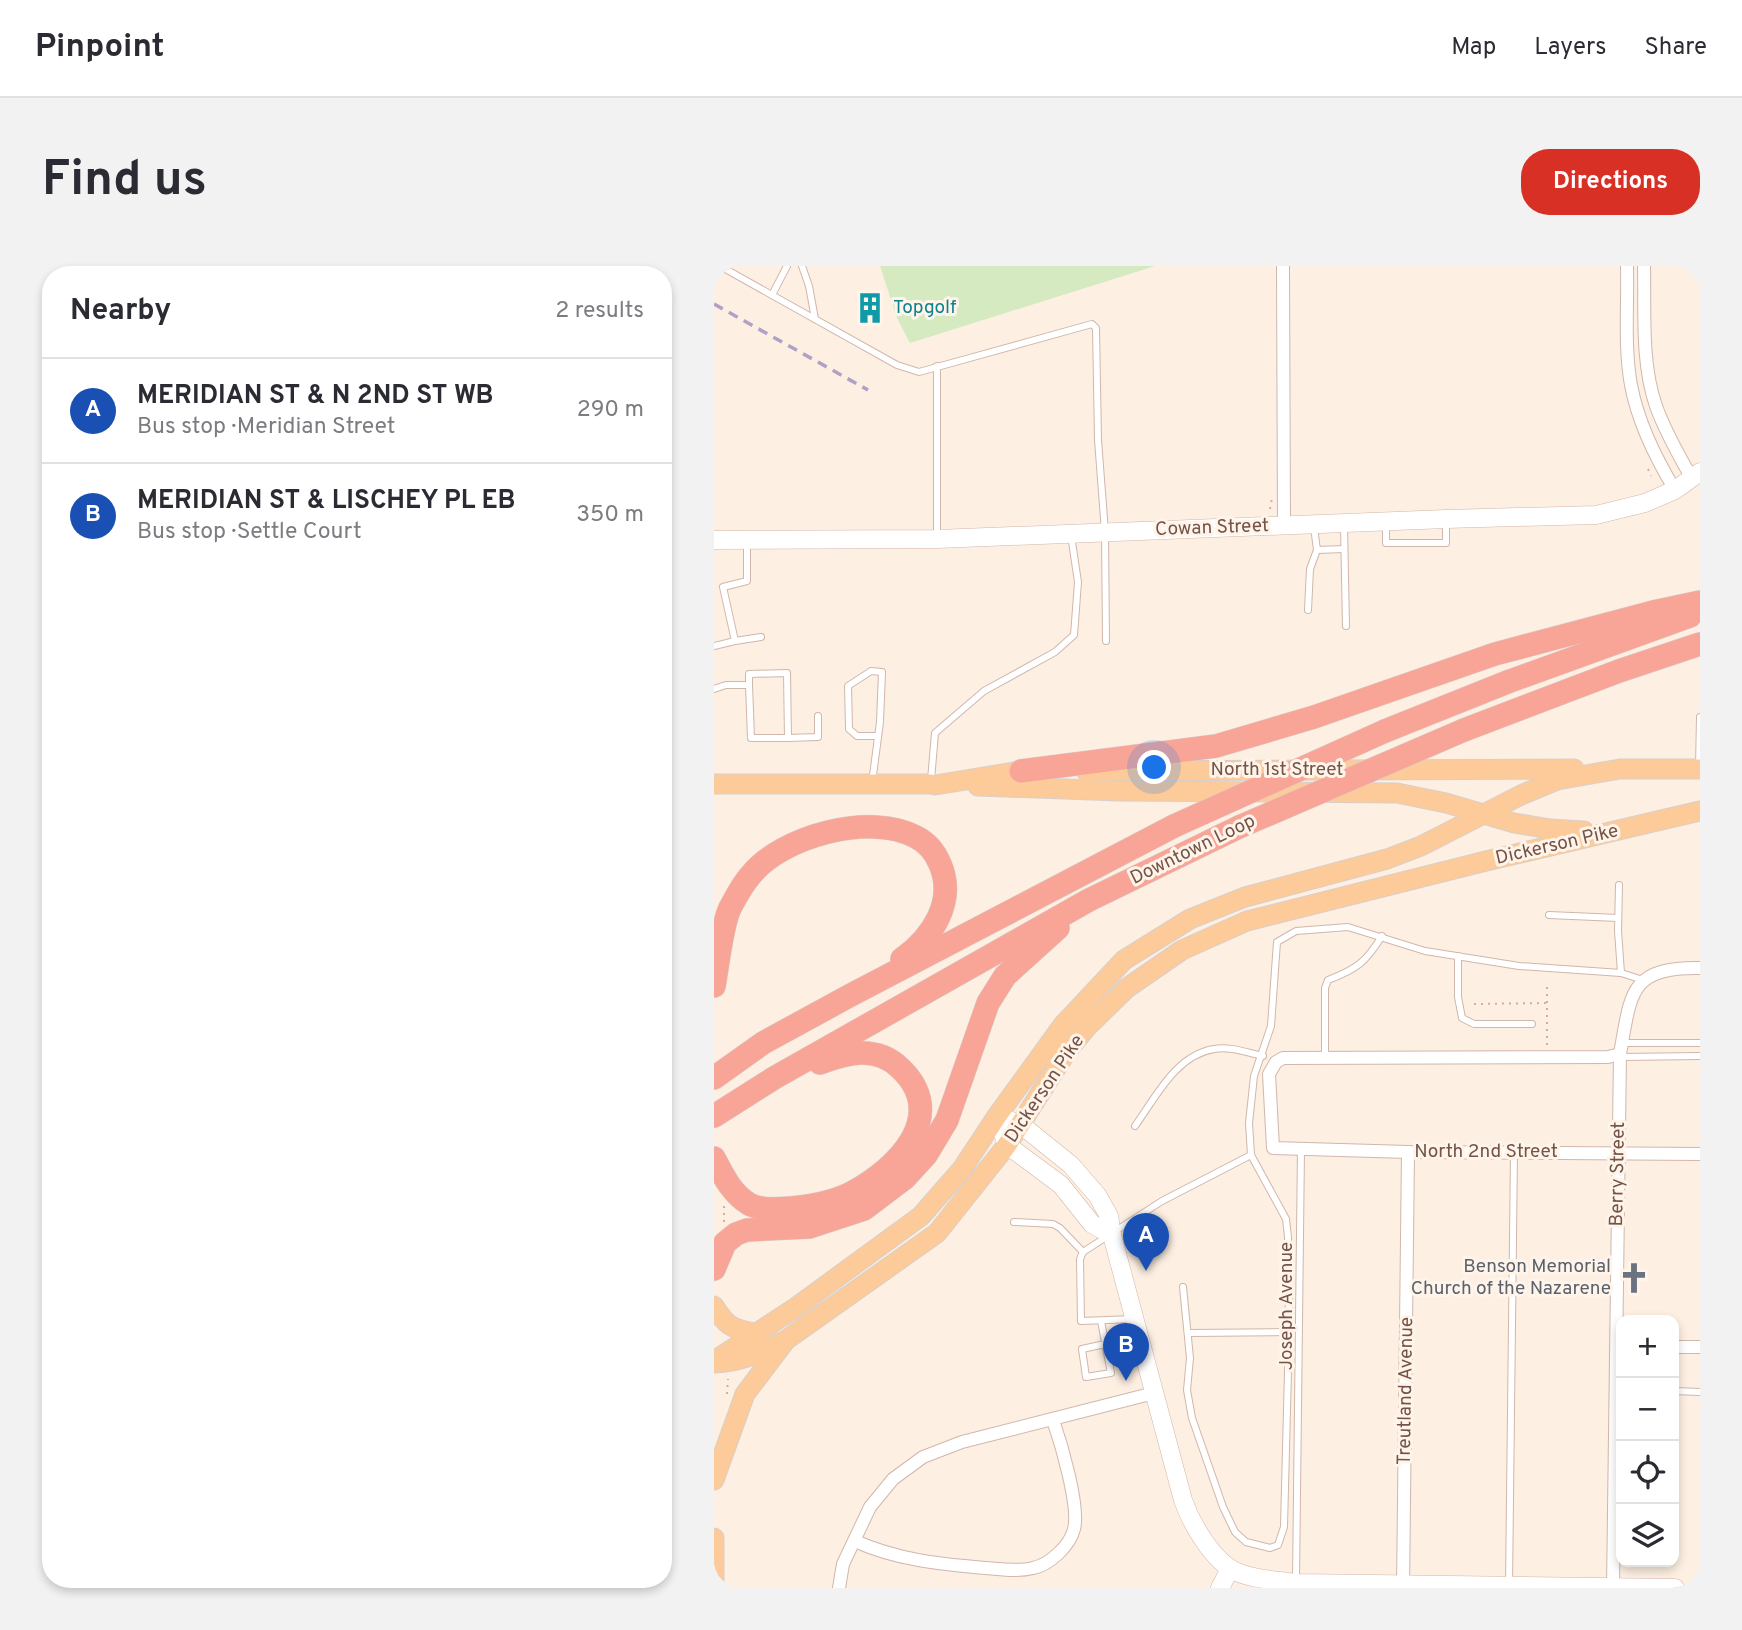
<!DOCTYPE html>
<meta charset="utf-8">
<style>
body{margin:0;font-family:Overpass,sans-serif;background:#f2f2f3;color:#2b2b33}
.controls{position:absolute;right:21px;bottom:21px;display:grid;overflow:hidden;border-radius:14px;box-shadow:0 4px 10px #0003}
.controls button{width:63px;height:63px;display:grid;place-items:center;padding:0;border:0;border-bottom:2px solid #e1e1e2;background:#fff;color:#2b2b33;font:35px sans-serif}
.you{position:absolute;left:441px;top:502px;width:24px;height:24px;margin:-18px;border:5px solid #fff;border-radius:50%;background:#1a73e8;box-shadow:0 0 0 10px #1a73e833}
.badge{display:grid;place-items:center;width:46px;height:46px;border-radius:50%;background:#d93025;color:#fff;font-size:23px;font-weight:700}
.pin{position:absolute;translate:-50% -58px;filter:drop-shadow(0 2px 4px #0008)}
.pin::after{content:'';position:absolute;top:37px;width:24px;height:21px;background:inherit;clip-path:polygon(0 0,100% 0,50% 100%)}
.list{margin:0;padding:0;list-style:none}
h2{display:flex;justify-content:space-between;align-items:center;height:91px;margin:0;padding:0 28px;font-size:30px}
h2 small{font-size:23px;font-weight:400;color:#7c7c81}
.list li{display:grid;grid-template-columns:46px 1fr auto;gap:21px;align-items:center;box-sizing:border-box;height:105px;padding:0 28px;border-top:2px solid #e1e1e2}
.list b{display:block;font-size:26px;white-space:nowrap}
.list p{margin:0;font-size:23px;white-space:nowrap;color:#7c7c81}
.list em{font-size:23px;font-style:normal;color:#7c7c81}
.icon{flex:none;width:38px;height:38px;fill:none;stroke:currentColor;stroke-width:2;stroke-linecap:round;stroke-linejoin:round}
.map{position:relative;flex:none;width:986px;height:1322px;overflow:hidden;border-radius:28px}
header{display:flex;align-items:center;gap:42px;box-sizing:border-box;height:98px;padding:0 35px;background:#fff;border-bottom:2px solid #e1e1e2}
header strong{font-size:33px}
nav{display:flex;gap:38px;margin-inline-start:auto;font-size:24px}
.intro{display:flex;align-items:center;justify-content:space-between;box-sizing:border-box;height:168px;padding:0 42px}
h1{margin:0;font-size:49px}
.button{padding:18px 32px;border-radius:28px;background:#d93025;color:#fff;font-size:24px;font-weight:700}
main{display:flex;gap:42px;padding:0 42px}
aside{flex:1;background:#fff;border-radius:28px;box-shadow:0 4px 10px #0003}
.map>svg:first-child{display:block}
</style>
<header>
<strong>Pinpoint</strong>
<nav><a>Map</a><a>Layers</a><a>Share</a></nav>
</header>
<div class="intro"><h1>Find us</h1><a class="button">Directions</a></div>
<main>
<aside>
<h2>Nearby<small>2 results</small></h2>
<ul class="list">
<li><span class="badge" style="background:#1a4fb4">A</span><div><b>MERIDIAN ST &amp; N 2ND ST WB</b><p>Bus stop · Meridian Street</p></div><em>290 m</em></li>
<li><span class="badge" style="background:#1a4fb4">B</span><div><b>MERIDIAN ST &amp; LISCHEY PL EB</b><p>Bus stop · Settle Court</p></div><em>350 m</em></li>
</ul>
</aside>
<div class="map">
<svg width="986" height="1322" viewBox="0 0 986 1322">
<rect width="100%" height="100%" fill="#fdefe2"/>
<polygon fill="#d6eac1" points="166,0 441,0 196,77 183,52"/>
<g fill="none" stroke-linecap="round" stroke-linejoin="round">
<defs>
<g id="lane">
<polyline points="6,0 183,99 205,106 378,58 382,62 384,174 391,266 392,375"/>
<polyline points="88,0 95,20 101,53"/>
<polyline points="58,29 73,0"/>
<polyline points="672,258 672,277 732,277 732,255"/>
<polyline points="630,260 632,360"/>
<polyline points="600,261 603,284 630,283"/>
<polyline points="223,269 223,100"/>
<polyline points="33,277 33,315 9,321 21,375 47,371"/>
<polyline points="594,344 596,303 603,284"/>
<polyline points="0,380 21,375"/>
<polyline points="0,423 12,419 35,419 37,472 74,472 73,407 35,408 35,419"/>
<polyline points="74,472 104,471 104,450"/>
<polyline points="985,502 986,451"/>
<polyline points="217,514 221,467 270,425 341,386 360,369 364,316 357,269"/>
<polyline points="158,517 166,456 168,406 157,405 134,420 135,463 143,470 164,470"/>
<polyline points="905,619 904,665 907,707"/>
<polyline points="835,649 904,652"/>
<polyline points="744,690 744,731 748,752 760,758 818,758"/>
<polyline points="908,777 986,777"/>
<path d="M611 791V722L614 714C643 703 652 696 668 670"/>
<polyline points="906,791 986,790"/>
<path d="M421 860C442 831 462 789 500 783 516 780 534 787 549 790"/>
<polyline points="300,956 339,958 346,962 369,986"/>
<polyline points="469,1021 476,1092 473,1124 478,1152 509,1241 521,1266 532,1276 556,1282 564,1279 570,1261 575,1066 574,971 572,953 537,889 535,857 540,810 557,760 563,676 582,665 634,661 711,685 805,700 907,707 929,714"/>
<polyline points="420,1053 367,1055 366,993 369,986 448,935 537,889"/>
<polyline points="387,1055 397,1107 372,1111 368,1083 391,1078"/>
<polyline points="475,1067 575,1066"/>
<polyline points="960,1125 986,1126"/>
<polyline points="582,1314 587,882"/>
<polyline points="795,1319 800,886"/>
</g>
<g id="street">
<polyline points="569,0 570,259"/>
<path d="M913 0C914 39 910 81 917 119 924 157 941 191 961 224"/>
<path d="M930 0C931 46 927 97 942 140 951 166 965 189 978 213"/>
<polyline points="906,788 894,791 569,792 562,796 555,808 559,882 694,886 986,888"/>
<polyline points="960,1081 986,1081"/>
<path d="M141 1275C183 1294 226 1298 271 1302 286 1303 304 1306 319 1302 335 1299 356 1280 360 1263 366 1241 347 1177 339 1154"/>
<polyline points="125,1322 129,1298 156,1241 179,1213 209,1191 248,1176 440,1127"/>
<polyline points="689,1322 694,886"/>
<path d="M899 1322 906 788C917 727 915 701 986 702"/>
</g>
<g id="secondary">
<polyline points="0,274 223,273 732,253 882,249 931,237 961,224 986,206"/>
<path d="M283 850 306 858 357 899 383 929 395 950 398 969 469 1234C477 1257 499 1296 523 1306 541 1314 563 1314 582 1317L961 1322"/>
<polyline points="283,850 293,879 347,919 378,958 398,969"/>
<polyline points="506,1322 516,1303"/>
</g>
<g id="primary">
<polyline points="372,505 860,503"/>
<polyline points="0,518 217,518"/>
<polyline points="221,519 307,505 321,505"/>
<polyline points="264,520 404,525 683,527 732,537 800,557 836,563 870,565"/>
<path d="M0 1040C12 1059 17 1063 40 1067"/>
<polyline points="0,1095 81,1042 207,950 248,903 283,850 349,759 410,694 476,653 531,631 673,593 707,580 807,529 843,514 906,503 986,503"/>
<path d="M1 1097C26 1096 45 1087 68 1076"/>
<polyline points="0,1214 31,1128 72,1074 223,967 293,879 353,785 373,761 413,722 468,684 533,655 772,595 986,545"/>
<polyline points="0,1272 0,1322"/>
</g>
<g id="highway">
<polyline points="750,464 905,405 986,378"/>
<polyline points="671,465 796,415 976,350"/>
<polyline points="307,505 502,480 600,451 781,388 939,346 986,336"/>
<path d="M0 720C4 699 8 659 16 642 22 631 28 619 36 610 67 570 157 546 202 571 214 577 221 586 226 598 242 635 219 671 188 693"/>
<polyline points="0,812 49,777 135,730 460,560"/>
<polyline points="0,850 60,812 375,634 525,561"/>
<path d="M0 892C9 909 17 927 35 938 45 944 65 943 77 942 97 940 121 936 139 926 184 902 236 849 186 802 162 779 133 787 106 797"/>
<polyline points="0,1003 11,977 22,968 33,964 95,961 150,943 191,912 212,889 233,854 274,737 291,710 344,662"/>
</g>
</defs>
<use href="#lane" stroke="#d0b7ac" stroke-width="8"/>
<use href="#street" stroke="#d0b7ac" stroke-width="14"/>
<use href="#secondary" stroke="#d3b6a9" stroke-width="19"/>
<use href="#primary" stroke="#d8cfcc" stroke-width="21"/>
<use href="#highway" stroke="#d8cfcc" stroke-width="24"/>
<g stroke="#d7ac9d" stroke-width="2" stroke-dasharray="2 5" stroke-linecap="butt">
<polyline points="934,203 937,210"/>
<polyline points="556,243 558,232"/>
<polyline points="760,738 833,737"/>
<polyline points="833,779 833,717"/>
<polyline points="10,956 10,940"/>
<polyline points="13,1128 14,1113"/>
</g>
<use href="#lane" stroke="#fff" stroke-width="6"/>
<use href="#street" stroke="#fff" stroke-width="12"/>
<use href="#secondary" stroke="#fff" stroke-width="18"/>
<use href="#primary" stroke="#fccb99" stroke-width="19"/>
<use href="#highway" stroke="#f8a598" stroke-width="23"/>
<polyline stroke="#b0a1c6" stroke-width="3.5" stroke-dasharray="10 7" stroke-linecap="butt" points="0,38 154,124"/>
<defs>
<g id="highway-bridge">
<polyline points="460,560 671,465"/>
<polyline points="525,561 750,464"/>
</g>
</defs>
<use href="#highway-bridge" stroke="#d8cfcc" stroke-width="24" stroke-linecap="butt"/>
<use href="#highway-bridge" stroke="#f8a598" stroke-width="23"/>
</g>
<defs>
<symbol id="building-bare" viewBox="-9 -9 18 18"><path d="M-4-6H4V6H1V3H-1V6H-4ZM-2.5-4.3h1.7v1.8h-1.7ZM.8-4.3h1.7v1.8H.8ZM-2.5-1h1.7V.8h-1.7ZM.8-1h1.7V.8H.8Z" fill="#0f9aa8" stroke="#fff4e9" stroke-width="2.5" paint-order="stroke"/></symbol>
<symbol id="church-bare" viewBox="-9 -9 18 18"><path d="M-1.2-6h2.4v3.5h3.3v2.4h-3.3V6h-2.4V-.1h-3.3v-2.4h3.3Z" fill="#6b7280" stroke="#fff4e9" stroke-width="2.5" paint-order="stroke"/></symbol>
</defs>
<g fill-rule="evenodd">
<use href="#building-bare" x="134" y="20" width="44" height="44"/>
<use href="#church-bare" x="898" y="990" width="44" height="44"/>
</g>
<g text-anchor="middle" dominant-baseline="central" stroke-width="6" stroke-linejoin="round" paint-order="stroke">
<g font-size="19" fill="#0d838f" stroke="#fff4e9" text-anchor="start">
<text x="179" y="42">Topgolf</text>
</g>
<g font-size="19" fill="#755348" stroke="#fff4e9">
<text transform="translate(498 262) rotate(-2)">Cowan Street</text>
<text x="563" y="504">North 1st Street</text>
<text transform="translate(843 579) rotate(-13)">Dickerson Pike</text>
<text transform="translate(479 584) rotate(-26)">Downtown Loop</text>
<text transform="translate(331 823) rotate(-56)">Dickerson Pike</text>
<text x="772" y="886">North 2nd Street</text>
<text transform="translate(904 908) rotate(-89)">Berry Street</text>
<text transform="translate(573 1040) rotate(-90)">Joseph Avenue</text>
<text transform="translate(692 1125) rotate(-89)">Treutland Avenue</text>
</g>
<g font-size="19" fill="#5b616d" stroke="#fff4e9" text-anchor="end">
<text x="897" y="1001">Benson Memorial<tspan x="897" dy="22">Church of the Nazarene</tspan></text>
</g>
</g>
</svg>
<div class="controls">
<button>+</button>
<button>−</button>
<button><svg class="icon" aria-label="locate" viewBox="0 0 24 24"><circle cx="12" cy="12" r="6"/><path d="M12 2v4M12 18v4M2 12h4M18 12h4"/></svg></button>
<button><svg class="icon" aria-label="layers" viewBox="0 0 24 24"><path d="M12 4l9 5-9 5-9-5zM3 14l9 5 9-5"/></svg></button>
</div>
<div class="you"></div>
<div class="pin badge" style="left:432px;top:1005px;background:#1a4fb4">A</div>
<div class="pin badge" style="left:412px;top:1115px;background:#1a4fb4">B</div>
</div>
</main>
